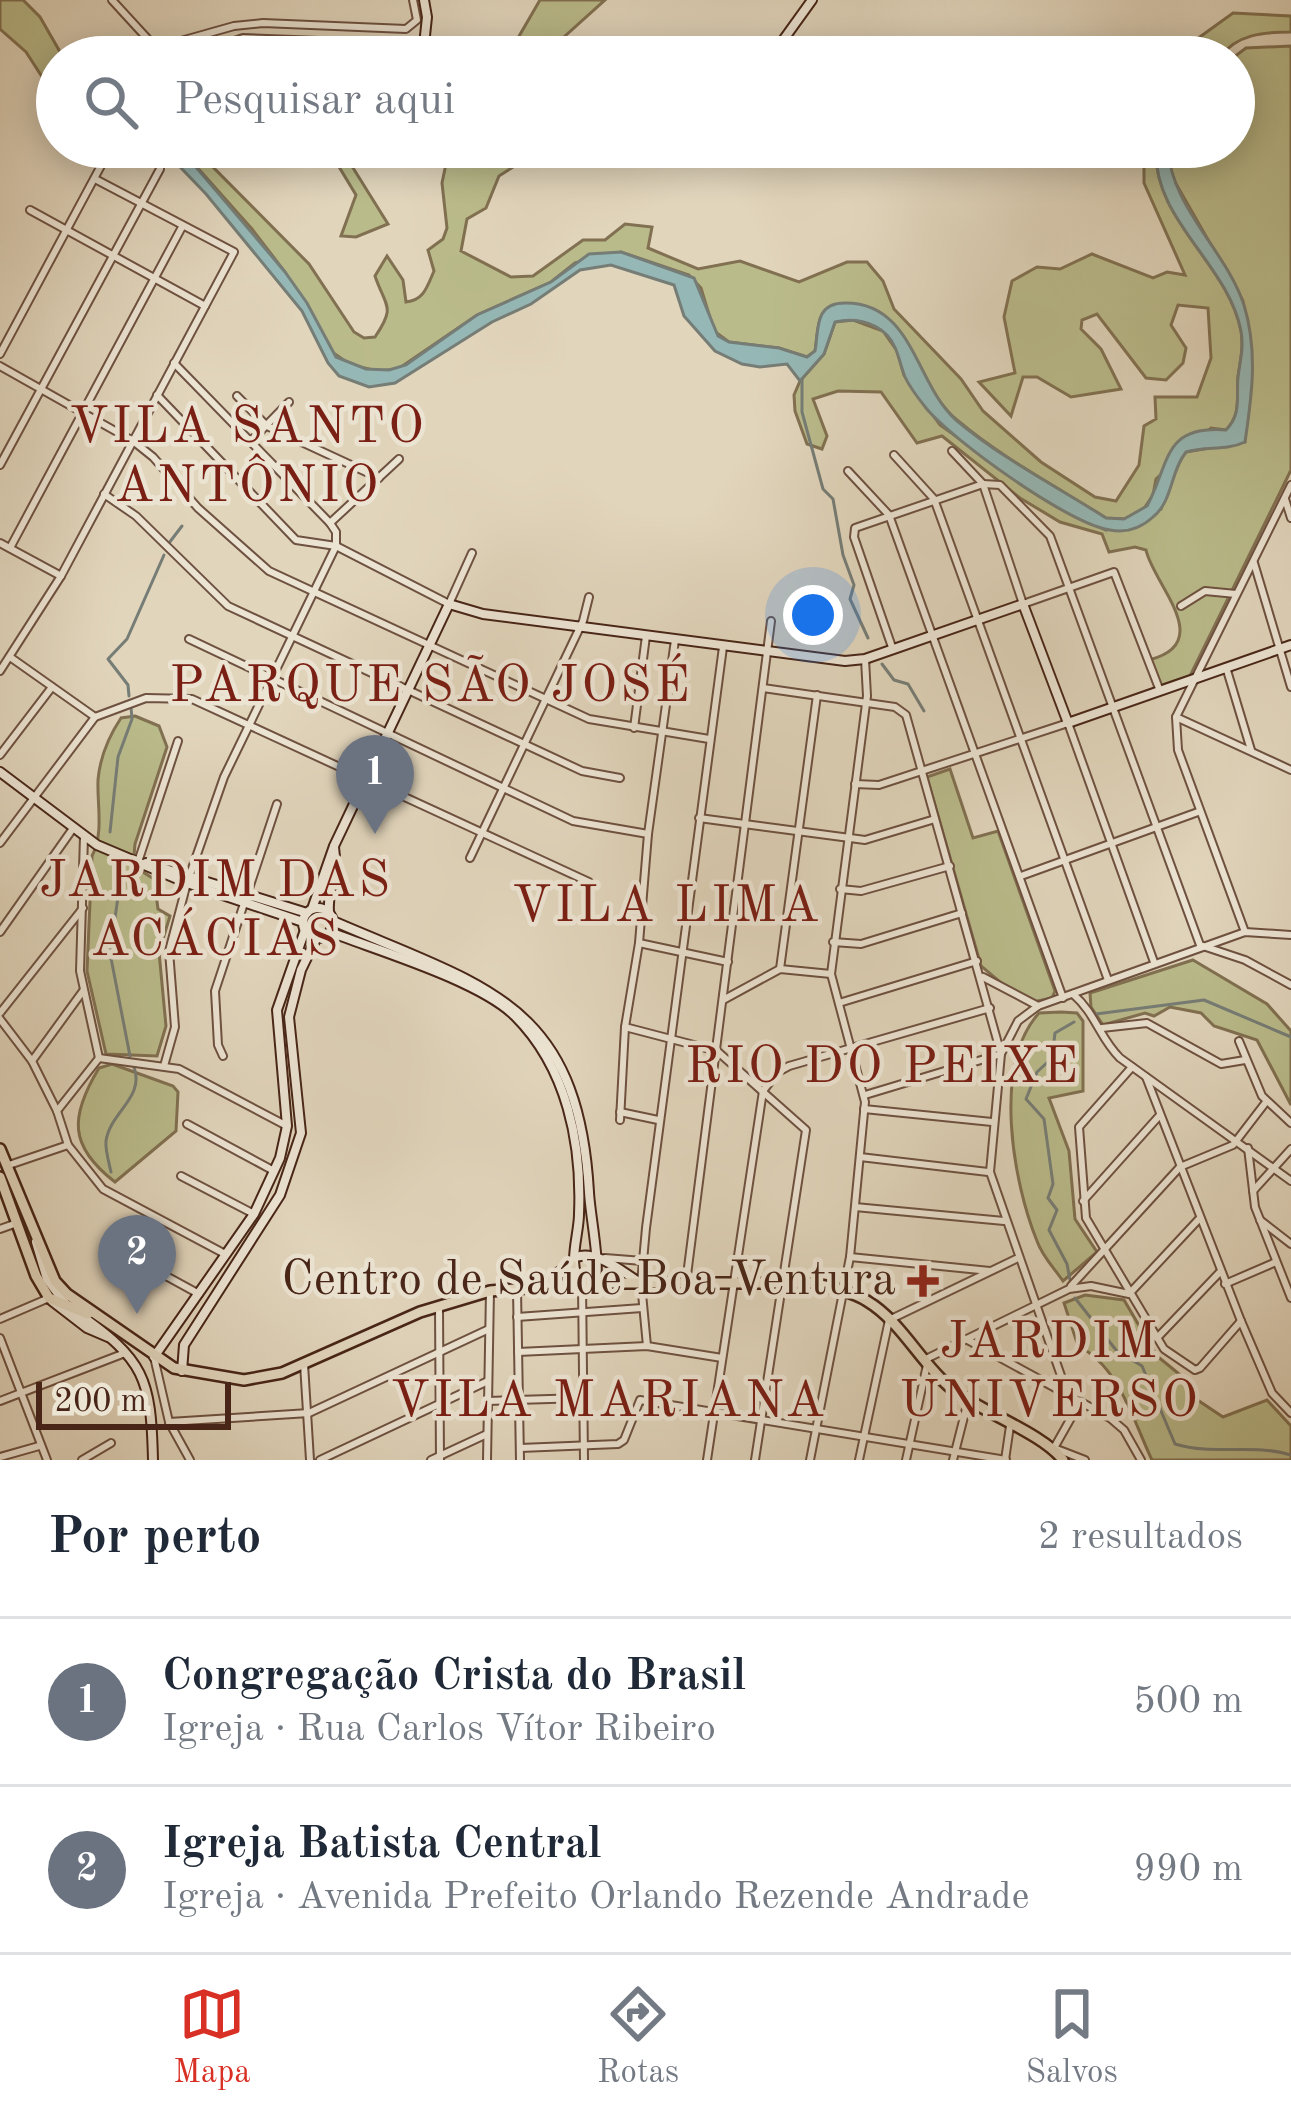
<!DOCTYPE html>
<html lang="pt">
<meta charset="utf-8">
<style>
body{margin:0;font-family:"Old Standard TT",serif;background:#f6f6f7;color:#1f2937}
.scale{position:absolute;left:36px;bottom:30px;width:195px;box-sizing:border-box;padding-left:12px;border:6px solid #482517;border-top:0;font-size:33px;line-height:42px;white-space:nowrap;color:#482517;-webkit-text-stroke:9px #ece4d3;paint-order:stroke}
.you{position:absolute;left:813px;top:615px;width:42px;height:42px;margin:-30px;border:9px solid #fff;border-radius:50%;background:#1a73e8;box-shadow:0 0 0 18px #1a73e833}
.badge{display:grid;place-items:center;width:78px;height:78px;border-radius:50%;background:#d93025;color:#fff;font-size:39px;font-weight:700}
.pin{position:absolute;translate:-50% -99px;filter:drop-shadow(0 3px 6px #0008)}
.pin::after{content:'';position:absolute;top:63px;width:42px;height:36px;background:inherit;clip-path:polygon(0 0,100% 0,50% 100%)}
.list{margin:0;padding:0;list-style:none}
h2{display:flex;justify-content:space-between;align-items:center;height:156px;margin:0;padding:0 48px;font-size:51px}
h2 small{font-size:39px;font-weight:400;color:#747a83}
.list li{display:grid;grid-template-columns:78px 1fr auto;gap:36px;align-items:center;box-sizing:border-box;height:168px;padding:0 48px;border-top:3px solid #e0e1e3}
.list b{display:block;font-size:45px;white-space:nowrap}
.list p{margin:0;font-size:39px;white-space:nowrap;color:#747a83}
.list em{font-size:39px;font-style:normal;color:#747a83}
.icon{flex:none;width:66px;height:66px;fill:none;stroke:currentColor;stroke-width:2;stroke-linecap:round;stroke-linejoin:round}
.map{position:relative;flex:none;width:1291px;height:1460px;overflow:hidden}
.search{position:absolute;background:#fff;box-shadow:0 6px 30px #0003;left:36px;right:36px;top:36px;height:132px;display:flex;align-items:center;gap:30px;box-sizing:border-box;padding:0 42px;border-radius:66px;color:#747a83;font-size:45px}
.sheet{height:492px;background:#fff}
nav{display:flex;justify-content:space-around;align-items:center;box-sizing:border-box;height:168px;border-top:3px solid #e0e1e3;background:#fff;font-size:33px;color:#747a83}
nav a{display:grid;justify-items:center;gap:6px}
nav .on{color:#d93025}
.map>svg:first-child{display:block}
</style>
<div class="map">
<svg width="1291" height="1460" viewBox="0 0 1291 1460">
<rect width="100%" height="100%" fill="#e1d5bc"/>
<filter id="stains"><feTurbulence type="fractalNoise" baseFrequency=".00167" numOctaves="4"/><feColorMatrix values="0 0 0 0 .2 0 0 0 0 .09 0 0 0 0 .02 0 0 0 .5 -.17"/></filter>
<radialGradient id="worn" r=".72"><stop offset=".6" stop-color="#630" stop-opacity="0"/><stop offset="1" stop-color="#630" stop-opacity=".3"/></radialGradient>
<g fill="#babb8b" stroke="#817051" stroke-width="3">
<polygon points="0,0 23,0 40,17 63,57 57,57 57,100 26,52 0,29"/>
<polygon points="540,0 605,0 555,45 540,45 528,57 491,57 511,50"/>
<path d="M1233 13 1291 16V32C1264 32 1237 34 1220 57H1172Z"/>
<path d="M1291 46V470L1190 676 1159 686 1149 660C1217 643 1153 584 1146 550L1135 547 1109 552 1102 534 1060 522 1020 498 942 436 917 443 881 392 838 391 813 399 827 436 822 449 807 444 795 411 794 395 800 381 824 354 835 322 853 320 883 331 897 351 904 375 940 425 1055 506 1106 530 1161 509 1173 471 1186 452 1245 442 1243 301 1171 175 1168 147H1234V57L1246 48Z"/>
<path d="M179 147H202L212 166 309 264 354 332 364 338 375 337C396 306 386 308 375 276L387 256 403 280 406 302C424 300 427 287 434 271L428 250 443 239 447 228 442 183 447 159 436 147H544L499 176 486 208 467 219 461 251 511 277 533 276 583 240H605L625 224 652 227 648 248 698 269 740 261 799 282 847 262H867L883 281 894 309 961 379 983 411 1041 462 1095 497 1116 501 1139 465 1144 426 1156 419 1155 397H1197L1211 358 1208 308 1178 305 1171 325 1186 348 1183 363 1166 380 1146 378 1097 314 1082 320 1081 329 1101 349 1121 389 1071 397 1037 377H1023L1011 416 979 382 1015 373 1004 317 1012 281 1037 267 1060 269 1092 254 1153 278 1167 272 1185 275 1144 183V147H1156C1152 220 1228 263 1241 331 1244 348 1240 361 1238 377 1236 397 1242 414 1226 430L1211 428 1156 479 1153 495 1143 510 1124 519 1106 518C1057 487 1002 458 957 420 919 389 901 303 845 304 814 305 819 328 815 351L807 357 779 348 729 342 714 331 701 288 689 275 621 252 575 263 551 282 477 315 398 369 378 371 351 365 332 352 285 272 252 229Z"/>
<polygon points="327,147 340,147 388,224 356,237 341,236 356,195"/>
<path d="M135 716 159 726 167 747 135 844 133 866 154 879 158 909 170 916 159 952 166 1026 157 1056 106 1054 87 971 92 856C104 833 97 805 98 780 100 757 109 736 121 718Z"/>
<polygon points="950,769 973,838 998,831 1055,991 1052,998 1033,1002 1019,998 981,966 927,777"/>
<polygon points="1193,960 1267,1004 1291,1031 1291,1105 1257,1040 1214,1026 1201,1013 1170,1007 1154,1016 1145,1013 1103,1025 1091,1007 1090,993"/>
<path d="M1061 1012 1077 1013 1083 1021V1091L1049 1098 1069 1151 1075 1219 1097 1252 1063 1281C1054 1268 1042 1256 1037 1241 1013 1182 992 1065 1039 1013Z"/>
<path d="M112 1064 173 1086 178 1092 176 1131 115 1182C68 1146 70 1116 99 1068Z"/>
<path d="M1085 1295 1124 1300 1157 1356 1184 1378 1190 1395 1223 1417 1267 1400 1291 1426V1460H1152C1133 1420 1119 1366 1078 1346L1064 1303Z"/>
</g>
<path fill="#95b8b6" stroke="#767d76" stroke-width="3" d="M161 147H179L285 272 307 303 336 357 366 369 389 370 406 365 477 315 551 282 589 254 621 252 694 278 718 336 729 342 779 348 807 357 815 351C819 329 814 303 845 303 913 302 916 385 956 420 1001 458 1056 486 1106 518L1124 519 1147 506C1170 464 1162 425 1226 430 1242 414 1236 397 1238 377 1240 361 1244 348 1241 331 1228 263 1152 220 1156 147H1168C1170 207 1226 250 1244 305 1258 351 1252 395 1245 442 1226 451 1207 446 1186 452 1170 472 1173 501 1153 517 1141 528 1126 533 1110 530 1070 525 952 440 926 408 918 398 910 388 905 377 899 362 898 347 887 335 873 321 853 318 835 322L824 354 800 381 787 364 760 367 742 364 715 351 684 316 674 285 611 265 580 270 531 304 492 322 395 383 369 387 339 376 328 363 302 311 206 194Z"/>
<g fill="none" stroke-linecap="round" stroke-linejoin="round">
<g stroke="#767d76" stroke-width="3">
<polyline points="802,379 802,412 823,489 833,499 843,555 854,585 850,599 868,638"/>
<polyline points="169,543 182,526"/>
<polyline points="882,664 894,680 908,684 924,711"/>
<polyline points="129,696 128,685 108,659 127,639 164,555"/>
<polyline points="110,832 118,757 132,719 131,707"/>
<polyline points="115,867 118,897 110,953 130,1056"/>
<polyline points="1096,1014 1204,1000 1291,1037"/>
<path d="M111 1172C109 1163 105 1149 106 1141 110 1112 145 1098 134 1067"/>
<polyline points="1070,1280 1067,1264 1049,1230 1057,1210 1048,1198 1053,1184 1044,1119 1026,1099 1037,1072 1052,1058 1055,1033 1074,1022"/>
<path d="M1075 1298 1116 1350 1142 1366 1175 1444C1214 1456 1253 1443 1291 1455"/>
</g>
<defs>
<g id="street">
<polyline points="112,0 156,48 234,26 263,23 406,29 417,20 413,0"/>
<polyline points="187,57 243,38 424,45"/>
<polyline points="409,57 413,44"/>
<polyline points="30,210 205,306"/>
<polyline points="0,354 111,147"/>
<polyline points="174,363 330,523 336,532 336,546"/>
<polyline points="0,366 133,441 153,457 198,508 269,571 589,719 709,739"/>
<polyline points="157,395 296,540 336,546 449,604 472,553"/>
<polyline points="237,396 267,426 379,478"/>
<polyline points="251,441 289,402"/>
<polyline points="952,451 983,484 1023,604 1114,572 1160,691"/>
<polyline points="894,455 934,499 1108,980"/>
<polyline points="0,465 160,169"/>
<polyline points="848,471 889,515 1063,998"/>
<polyline points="104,494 136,516 228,606 582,771 620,778"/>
<polyline points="1285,499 1291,518"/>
<polyline points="330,523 399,459"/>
<polyline points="0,543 61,576"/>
<polyline points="10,548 182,227"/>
<polyline points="1254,563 1291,687"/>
<polyline points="1181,606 1205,591 1236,594"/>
<polyline points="189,639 573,821 648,834"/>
<polyline points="893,650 854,537 855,528 983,484 1000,485 1050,536 1200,945 1245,960 1291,985"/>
<polyline points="10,657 95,717"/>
<polyline points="1226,667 1251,750"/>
<polyline points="0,671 61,576 234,252 97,180"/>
<polyline points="763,688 895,707 906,715 1001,1054 990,1172 1067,1393"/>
<polyline points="1176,717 1291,770"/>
<polyline points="634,728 646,636"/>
<polyline points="0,755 52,687"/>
<polyline points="855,784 879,785 1068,723 1154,962"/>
<polyline points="699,818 865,840 935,819"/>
<polyline points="84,836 80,971 99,1058"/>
<polyline points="0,843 95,717 146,698 192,699 589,882"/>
<polyline points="470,858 583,621 589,597"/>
<polyline points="138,862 178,741"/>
<polyline points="1021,876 1198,812"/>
<polyline points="840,889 861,891 950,866"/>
<polyline points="0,932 74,827"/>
<polyline points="1245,932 1178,750 1176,717 1291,485"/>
<polyline points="833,942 861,944 962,913"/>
<polyline points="639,943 728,962"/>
<polyline points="780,969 817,695"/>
<polyline points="983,977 1038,1006"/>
<path d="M1073 994C1096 1014 1100 1039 1120 1058L1291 1181"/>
<polyline points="723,1000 780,969 831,974"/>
<polyline points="839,1003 977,961"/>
<polyline points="0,1013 83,908"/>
<polyline points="0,1019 32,1061 57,1111 68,1145 103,1189 225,1254"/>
<polyline points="625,1027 717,1051 806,1130 755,1460"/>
<polyline points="1102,1028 1147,1023 1221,1064 1245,1060"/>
<polyline points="1239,1041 1262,1096 1291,1123"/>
<polyline points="223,1056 218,1045 215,991 277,804"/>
<polyline points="99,1058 179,1069 287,1126"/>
<polyline points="32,1061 83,991"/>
<polyline points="164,1066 175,1027 169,951 187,883 224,777 336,546"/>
<polyline points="1132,1067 1079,1127 1086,1218 1164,1349 1195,1370 1200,1368 1241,1321"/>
<polyline points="1146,1077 1241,1321 1272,1393 1291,1413"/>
<polyline points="865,1095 1001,1054 1018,1021 1038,1006 1245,932 1291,935"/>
<polyline points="864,1109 992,1122"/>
<polyline points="57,1111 99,1058"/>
<polyline points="620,1112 658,1120"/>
<polyline points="620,1120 625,1027 639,943 648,834 675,640"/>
<polyline points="187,1124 274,1171"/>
<polyline points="1248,1148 1255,1207 1291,1298"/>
<polyline points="860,1157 988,1172"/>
<polyline points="9,1165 68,1145"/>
<polyline points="181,1176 254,1214"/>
<polyline points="1253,1191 1291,1149"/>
<polyline points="1083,1201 1160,1115"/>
<polyline points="855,1207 1004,1221"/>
<polyline points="1260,1220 1291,1244"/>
<polyline points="0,1229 17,1223"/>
<polyline points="124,1253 199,1294"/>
<polyline points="850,1257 990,1271"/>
<polyline points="605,1258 643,1261"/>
<polyline points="686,1283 771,621"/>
<polyline points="582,1284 584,1460"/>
<polyline points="1225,1284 1276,1262"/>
<polyline points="1071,1286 1180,1167 1233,1145 1266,1102"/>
<polyline points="517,1290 520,1460"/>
<polyline points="439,1308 440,1460"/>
<polyline points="517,1317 642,1308"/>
<polyline points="0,1319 49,1298"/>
<polyline points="0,1338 47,1460"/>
<polyline points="1157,1338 1220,1272"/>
<polyline points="966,1339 1110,1418 1124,1430 1141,1460"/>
<polyline points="647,1346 641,1283 646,1228 723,647"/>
<polyline points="518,1352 647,1346 722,1358"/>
<polyline points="154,1357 169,1422 190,1460"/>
<polyline points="926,1359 1069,1289 1091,1286 1129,1294 1199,1219"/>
<polyline points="304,1364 310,1460"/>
<polyline points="0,1401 125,1353"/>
<polyline points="488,1401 583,1398"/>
<polyline points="1080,1402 1054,1448 1085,1460"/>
<polyline points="169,1422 309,1413 489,1329"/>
<polyline points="520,1448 618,1444 624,1440 640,1400 1006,1460"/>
<polyline points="0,1457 39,1446"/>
<polyline points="82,1460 111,1443"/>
<polyline points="320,1460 488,1381"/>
<polyline points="431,1460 487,1434"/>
<polyline points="487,1460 490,1291"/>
<polyline points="707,1460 763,1091 778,1072 789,1066 990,1008"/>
<polyline points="810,1460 850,1257 865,1102 831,974 867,696 865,659"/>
<polyline points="859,1460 889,1320 1016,1259"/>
<polyline points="906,1460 927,1365"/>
<polyline points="953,1460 968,1401"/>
<polyline points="1005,1460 1010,1426"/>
</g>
<g id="secondary">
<polyline points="424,0 427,17 424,45 450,57"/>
<polyline points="771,57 812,0"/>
<polyline points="0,772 97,845 187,883 303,922"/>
<polyline points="146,863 307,913"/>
<circle cx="318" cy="923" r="15"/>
<polyline points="312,909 334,846 449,604 483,614 845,661 865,659 1023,604 1068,723 1291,645"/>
<path d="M329 913C327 890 338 869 334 847"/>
<path d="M333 921C485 987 578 1001 589 1192 590 1215 601 1265 595 1283"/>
<path d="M330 932C379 951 480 981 515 1016 567 1068 582 1143 579 1214 579 1236 566 1267 582 1283"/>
<polyline points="36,1242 47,1279 65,1303"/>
<path d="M576 1257C597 1250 621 1271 639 1282"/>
<polyline points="52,1301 87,1328 108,1337"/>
<path d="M76 1312C145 1360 151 1378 153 1460"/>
<polyline points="154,1357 254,1214 280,1158 287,1126 277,1010 305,930"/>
<polyline points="182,1371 184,1345 280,1195 301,1133 289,1017 301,970 317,937"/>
</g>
<g id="primary">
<path d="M0 1149 55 1281 67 1294 174 1368 244 1380 282 1373 420 1312 490 1291 589 1283H813C832 1288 851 1291 867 1301 902 1322 921 1364 952 1389 983 1413 1042 1433 1063 1460"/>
<polyline points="0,1177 36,1276 49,1298 88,1314"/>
<polyline points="541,1284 572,1265"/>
</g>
</defs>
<use href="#street" stroke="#6e5140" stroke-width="10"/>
<use href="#secondary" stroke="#482517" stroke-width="12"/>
<use href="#primary" stroke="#482517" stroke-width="14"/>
<use href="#street" stroke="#ece4d3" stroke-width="6"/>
<use href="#secondary" stroke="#ece4d3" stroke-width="8"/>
<use href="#primary" stroke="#e1d5bc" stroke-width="9"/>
</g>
<path fill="#8f2418" stroke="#ece4d3" stroke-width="4.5" d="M917 1263h12v12h12v12h-12v12h-12v-12h-12v-12h12z"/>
<g text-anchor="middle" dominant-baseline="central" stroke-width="9" stroke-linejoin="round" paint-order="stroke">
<g font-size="48" fill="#482517" stroke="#ece4d3" text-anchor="end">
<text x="896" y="1281">Centro de Saúde Boa Ventura</text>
</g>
<g font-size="51" letter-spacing="3" fill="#7a1f14" stroke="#ece4d3">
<text x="248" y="428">VILA SANTO<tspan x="248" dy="59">ANTÔNIO</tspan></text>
<text x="431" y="687">PARQUE SÃO JOSÉ</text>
<text x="216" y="882">JARDIM DAS<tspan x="216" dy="59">ACÁCIAS</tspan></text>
<text x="667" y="907">VILA LIMA</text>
<text x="883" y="1068">RIO DO PEIXE</text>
<text x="1050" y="1343">JARDIM<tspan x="1050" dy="59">UNIVERSO</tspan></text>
<text x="609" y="1402">VILA MARIANA</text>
</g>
</g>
<rect width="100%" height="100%" filter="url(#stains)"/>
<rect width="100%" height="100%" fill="url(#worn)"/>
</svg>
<div class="scale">200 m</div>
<div class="you"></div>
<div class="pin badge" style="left:375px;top:834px;background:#6b7280">1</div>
<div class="pin badge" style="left:137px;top:1314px;background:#6b7280">2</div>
<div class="search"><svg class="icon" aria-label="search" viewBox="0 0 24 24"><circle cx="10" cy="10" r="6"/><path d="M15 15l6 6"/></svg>Pesquisar aqui</div>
</div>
<section class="sheet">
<h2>Por perto<small>2 resultados</small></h2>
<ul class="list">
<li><span class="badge" style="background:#6b7280">1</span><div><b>Congregação Crista do Brasil</b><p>Igreja · Rua Carlos Vítor Ribeiro</p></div><em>500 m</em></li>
<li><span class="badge" style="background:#6b7280">2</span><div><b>Igreja Batista Central</b><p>Igreja · Avenida Prefeito Orlando Rezende Andrade</p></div><em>990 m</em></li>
</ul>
</section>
<nav>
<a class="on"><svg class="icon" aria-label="map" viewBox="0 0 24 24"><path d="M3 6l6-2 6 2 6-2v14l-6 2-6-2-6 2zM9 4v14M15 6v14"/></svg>Mapa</a>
<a><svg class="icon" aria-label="directions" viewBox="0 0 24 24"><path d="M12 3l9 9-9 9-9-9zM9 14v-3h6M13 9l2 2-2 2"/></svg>Rotas</a>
<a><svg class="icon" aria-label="saved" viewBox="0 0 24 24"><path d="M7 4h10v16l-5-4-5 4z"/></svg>Salvos</a>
</nav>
